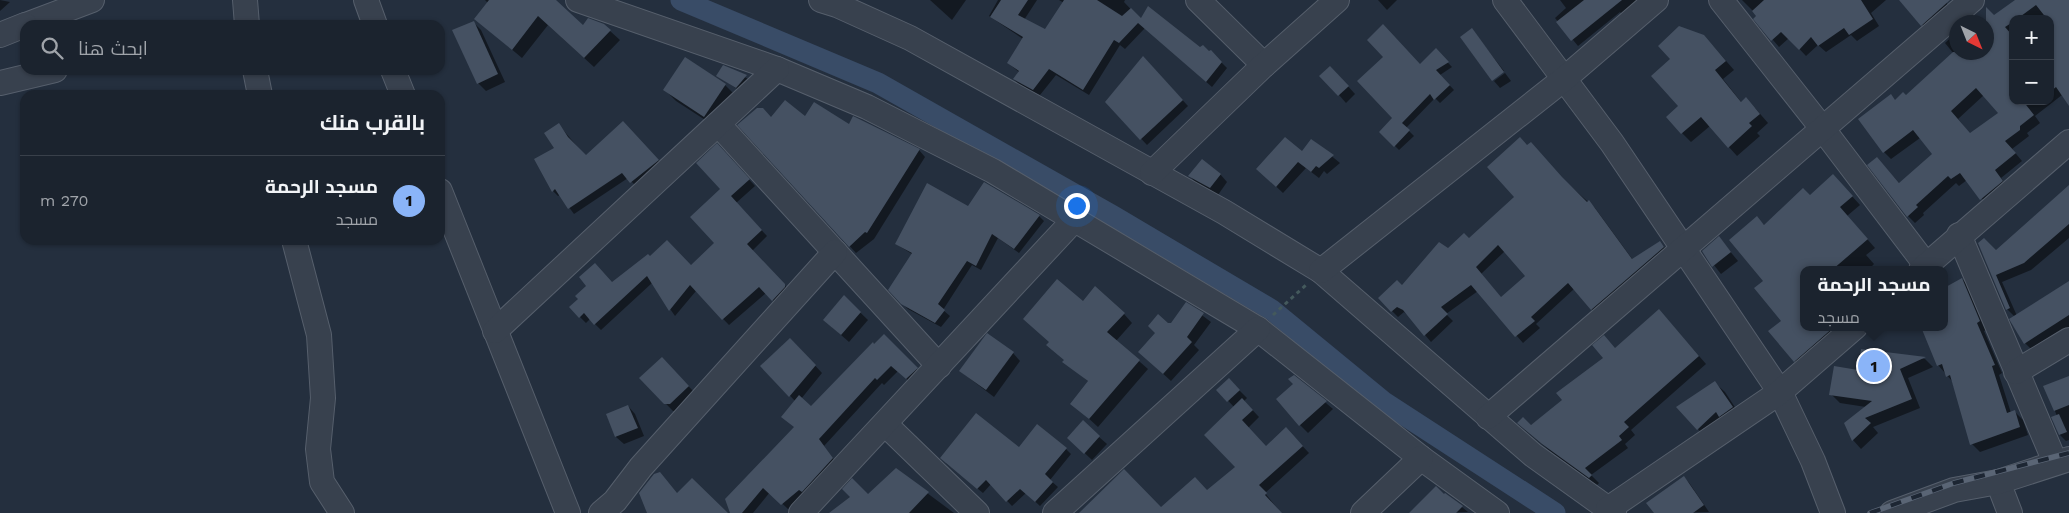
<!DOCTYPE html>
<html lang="ar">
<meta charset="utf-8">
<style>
body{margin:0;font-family:"Work Sans",Cairo,sans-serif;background:#242b36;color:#f1f3f6;direction:rtl}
.controls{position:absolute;right:15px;top:15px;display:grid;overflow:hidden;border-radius:10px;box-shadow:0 1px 4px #0004}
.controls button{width:45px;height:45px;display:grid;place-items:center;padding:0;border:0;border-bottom:1px solid #39404a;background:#1b232e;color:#f1f3f6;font:25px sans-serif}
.compass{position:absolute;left:1949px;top:15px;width:45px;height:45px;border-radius:50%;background:#1b232e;box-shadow:0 1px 4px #0004;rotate:137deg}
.you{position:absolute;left:1076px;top:205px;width:18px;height:18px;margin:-12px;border:4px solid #fff;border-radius:50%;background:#1a73e8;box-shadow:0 0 0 8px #1a73e833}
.badge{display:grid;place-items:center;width:32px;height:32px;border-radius:50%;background:#8ab4f8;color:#111;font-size:16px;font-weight:700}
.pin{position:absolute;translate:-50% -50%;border:2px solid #fff;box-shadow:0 1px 5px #0006}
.popup{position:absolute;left:1800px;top:266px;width:148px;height:65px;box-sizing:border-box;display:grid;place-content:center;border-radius:10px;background:#1b232e;filter:drop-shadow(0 1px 4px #0005);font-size:16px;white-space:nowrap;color:#a0a4aa}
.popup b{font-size:19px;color:#f1f3f6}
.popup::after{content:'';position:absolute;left:50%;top:100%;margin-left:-10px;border:10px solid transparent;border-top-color:#1b232e}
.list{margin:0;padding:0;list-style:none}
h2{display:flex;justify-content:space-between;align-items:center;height:65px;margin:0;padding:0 20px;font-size:21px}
h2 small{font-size:16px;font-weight:400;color:#a0a4aa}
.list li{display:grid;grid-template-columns:32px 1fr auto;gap:15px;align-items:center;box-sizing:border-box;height:90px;padding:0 20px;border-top:1px solid #39404a}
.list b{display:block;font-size:19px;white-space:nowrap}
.list p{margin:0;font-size:16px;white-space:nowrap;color:#a0a4aa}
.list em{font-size:16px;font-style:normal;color:#a0a4aa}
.icon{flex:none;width:28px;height:28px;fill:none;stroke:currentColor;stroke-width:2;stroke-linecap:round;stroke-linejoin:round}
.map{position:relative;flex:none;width:2069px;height:513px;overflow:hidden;direction:ltr}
.search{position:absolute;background:#1b232e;box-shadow:0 1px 4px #0004;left:20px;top:20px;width:425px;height:55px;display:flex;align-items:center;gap:12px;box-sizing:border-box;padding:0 18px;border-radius:15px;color:#a0a4aa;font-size:19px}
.panel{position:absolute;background:#1b232e;box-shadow:0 1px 4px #0004;left:20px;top:90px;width:425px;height:155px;border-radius:15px;direction:rtl}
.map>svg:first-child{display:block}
</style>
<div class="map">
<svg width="2069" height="513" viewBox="0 0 2069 513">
<rect width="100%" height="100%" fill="#242f3e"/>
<g fill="#0007" fill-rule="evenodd">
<polygon points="0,0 10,2 0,11"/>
<polygon points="485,0 554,0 583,27 610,31 620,40 594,67 548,25 522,58 477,20 488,3"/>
<polygon points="930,0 966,0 952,20"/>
<polygon points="998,0 1037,0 1024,20 1045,31 1064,3 1059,0 1125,0 1124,2 1141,20 1209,53 1211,52 1227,68 1212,87 1145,28 1125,49 1120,45 1089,95 1056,75 1040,95 1020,85 1014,79 1019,72 1008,63 1023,39 989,16"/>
<polygon points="1378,0 1397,0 1387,10"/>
<polygon points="1560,0 1645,0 1626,18 1620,12 1578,46 1555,18 1566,8"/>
<polygon points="1742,0 1886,0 1871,13 1879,26 1857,41 1851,35 1826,52 1818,45 1806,56 1789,38 1779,47 1755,19 1758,16"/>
<polygon points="1901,0 1944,0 1953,11 1929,32"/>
<path d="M2017 0H2069V105L2062 95 2035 116 2040 123 2027 133 2029 136 2012 149 2022 161 2001 178 2009 189 1989 207 1967 180 1959 186 1956 183 1923 213 1924 215 1915 223 1908 216 1884 166 1900 184 1933 154 1920 138 1891 159 1884 152 1896 101 1906 97 1954 54 1945 43 1956 33V52H1986ZM2013 19H2050V101H2013ZM1984 95 1999 113 1970 134 1958 119Z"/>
<polygon points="473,22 481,30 505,82 486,91 478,83"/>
<polygon points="1472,30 1504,71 1492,80"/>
<polygon points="1713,46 1734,70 1723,79 1742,103 1755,108 1768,123 1757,133 1760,136 1737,156 1710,126 1691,142 1682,133 1680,106"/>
<polygon points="1436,50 1452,67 1440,75 1454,90 1440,103 1435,98 1406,128 1414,136 1399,150 1381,132 1394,118 1420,65"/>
<polygon points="1149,64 1188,106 1147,145 1107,102"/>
<polygon points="724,66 750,80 740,91 718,76"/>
<polygon points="1505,73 1511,81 1500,88 1494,81"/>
<polygon points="1338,75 1355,94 1346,103 1339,95"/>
<polygon points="725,85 736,96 716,127 676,101 665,90"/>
<polygon points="805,118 849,126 919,150 925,157 874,239 856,253 739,125 771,119"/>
<polygon points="623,123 664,166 637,187 628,178 574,214 560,195 558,196 553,191 536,160 556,148 559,125 586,157"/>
<polygon points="1312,140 1340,163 1327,174 1324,171 1319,178 1306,168 1283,193 1265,176 1302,153"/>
<polygon points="723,151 755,186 736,203 767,236 752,251 790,291 779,306 766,293 729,325 696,291 675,316 652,283 601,330 590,319 586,323 580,317 579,299 612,283 648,256 691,267 716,243 722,189"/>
<polygon points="1220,174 1227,182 1218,195 1197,184 1190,176"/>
<path d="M1567 183 1595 208 1633 260 1659 242 1666 249 1598 316 1574 289 1536 324 1540 328 1523 343 1478 291 1446 314 1453 321 1431 342 1408 315 1404 312 1398 317 1379 298 1402 287 1449 250ZM1505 251 1527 276 1501 298 1481 274Z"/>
<polygon points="1841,184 1860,205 1847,216 1875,248 1866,255 1874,264 1868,270 1804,270 1804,327 1849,327 1803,369 1795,361 1783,321 1764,281 1757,218 1765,226 1810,196"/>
<polygon points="2069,186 2069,238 2031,270 2002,282 2017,316 2069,282 2069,333 2036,354 2025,343 2015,317 2007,309 1979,244 1996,252"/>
<polygon points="968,208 1039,216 1044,221 1019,253 998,238 981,270 972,265 943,310 950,316 941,327 908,309 902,303 912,254 896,244"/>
<polygon points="1719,238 1738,261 1721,274 1703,251"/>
<polygon points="1962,279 1970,287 1988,329 1984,331 2002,373 1999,375 2011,413 2015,412 2023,420 2028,435 1980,452 1972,444 1952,381 1938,365 1944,320"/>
<polygon points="844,297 868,320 849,342 832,327"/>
<polygon points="1083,303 1124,314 1132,323 1116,341 1148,369 1098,427 1072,403 1089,382 1064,361"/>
<polygon points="1187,304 1211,322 1194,345 1199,350 1171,381 1147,359 1168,324 1172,324"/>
<polygon points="1666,318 1706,364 1631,430 1635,435 1625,444 1628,448 1591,475 1599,483 1597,485 1550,451 1525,430 1564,400 1604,358"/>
<polygon points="884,336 922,374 912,384 898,371 884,385 882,383 824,446 838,465 788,509 770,492 753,513 731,513 795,427 795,401 762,366 797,346 822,373 801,399 811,408"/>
<polygon points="1862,350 1925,359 1933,367 1908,378 1920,408 1873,427 1878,433 1861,449 1853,440 1846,424 1866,407 1840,403 1831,394 1859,371"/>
<polygon points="1013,353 1020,361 994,397 960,371"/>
<polygon points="662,359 696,394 678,411 673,411 641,378"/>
<polygon points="1294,376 1333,409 1308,433 1300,425"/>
<polygon points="2069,377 2069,440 2066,441 2060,435 2053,418 2057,416 2045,387"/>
<polygon points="1229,380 1247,398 1244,401 1259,417 1248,428 1266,447 1293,436 1309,453 1265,493 1281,513 1080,513 1161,508 1207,492 1236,467 1234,407 1218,390"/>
<polygon points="1715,383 1725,392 1742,418 1707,439 1698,429"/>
<polygon points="628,406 635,414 644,436 624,444 616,437 607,415"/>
<polygon points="1099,437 1107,444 1092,460 1076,445"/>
<polygon points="1019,449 1066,449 1071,454 1050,480 1058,487 1040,506 1026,493 1012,506 991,484 983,493 946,463"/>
<polygon points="896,470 954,513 896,513"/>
<polygon points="1684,477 1690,484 1709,512 1668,513"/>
<polygon points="1446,494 1468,512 1423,513 1444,496"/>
</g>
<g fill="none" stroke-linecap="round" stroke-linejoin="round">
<polyline stroke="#394c67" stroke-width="21" points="681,0 878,83 1113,216 1272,310 1384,402 1555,513"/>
</g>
<g fill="#455162" fill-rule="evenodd">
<polygon points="489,0 556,0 583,25 588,18 604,24 611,30 584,58 538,16 512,50 474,19"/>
<polygon points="1001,0 1028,0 1018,15 1045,29 1064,0 1097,0 1122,16 1131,8 1141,18 1148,6 1200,47 1203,45 1209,51 1211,50 1222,62 1206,82 1138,23 1119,43 1114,40 1083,90 1049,69 1033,90 1013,79 1019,71 1007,63 1023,37 990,17"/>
<polygon points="1584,0 1622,0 1571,41 1556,22"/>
<polygon points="1764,0 1861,0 1873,19 1849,35 1844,28 1818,46 1811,37 1799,50 1781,32 1771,41 1753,19 1756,16 1752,11"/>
<polygon points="1899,0 1950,0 1921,26"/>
<path d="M2015 0H2069V106L2056 87 2050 92V19H2047L2036 5 2017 19H2013V22L2005 27 2013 36V101H2023L2034 115 2020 126V130L2005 141 2016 153 1995 170 2003 181 1980 200 1960 173 1951 179 1948 176 1916 205 1918 207 1907 217 1867 165 1877 157 1899 183 1932 154 1913 130 1883 153 1858 119 1891 94 1895 100 1903 92 1906 95 1953 52H1986V7L1994 15ZM1976 88 1998 113 1970 133 1951 111Z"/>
<polygon points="474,21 498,74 477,84 452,30"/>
<polygon points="1383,24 1420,64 1436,48 1449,62 1436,70 1450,85 1434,100 1430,94 1402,123 1410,130 1394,147 1379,132 1392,118 1357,81 1383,57 1367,40"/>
<polygon points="1679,26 1704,35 1726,61 1715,70 1741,102 1746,97 1760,114 1749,123 1752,126 1728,148 1701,117 1681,134 1666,117 1678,106 1651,76 1670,59 1658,46"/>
<polygon points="1472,28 1504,72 1492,81 1460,37"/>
<polygon points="1143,56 1183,100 1140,140 1105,102"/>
<polygon points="685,57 726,84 704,117 663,90"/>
<polygon points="723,65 747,75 736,88 716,76"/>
<polygon points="1330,66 1349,86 1338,96 1319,76"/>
<polygon points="785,100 805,116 814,102 849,124 853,116 920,149 867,233 865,232 849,247 737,125 757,108 763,108 771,117"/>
<polygon points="623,121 659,160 630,183 622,173 568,209 555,189 552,192 534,159 554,148 544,133 559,123 568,137 586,155"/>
<polygon points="1285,137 1302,151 1311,139 1334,155 1319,168 1316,166 1311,172 1298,162 1276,187 1256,169"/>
<path d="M1520 137 1527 145 1531 142 1562 177 1587 202 1589 200 1632 259 1660 241 1664 247 1591 310 1568 283 1531 317 1535 321 1515 337 1471 285 1441 307 1448 314 1424 336 1403 310 1397 307 1391 312 1378 298 1397 280 1402 285 1439 242 1448 248 1464 233 1469 238 1514 197 1487 167ZM1498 245 1525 276 1501 297 1476 267Z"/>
<polygon points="717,143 750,179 731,196 762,230 747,244 785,284 785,287 772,301 759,287 722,320 690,285 669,311 647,276 594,325 584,313 579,318 569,307 578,299 575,296 586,286 579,277 595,263 612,282 648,254 650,256 667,240 691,265 714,243 690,217 720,189 696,163"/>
<polygon points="1202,159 1221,174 1210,188 1188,176"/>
<polygon points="1833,174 1853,196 1840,207 1868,239 1832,270 1804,270 1804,327 1834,327 1794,362 1768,331 1781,321 1754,288 1763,281 1729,240 1757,216 1764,225 1803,188 1810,195"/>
<polygon points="984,182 1040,215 1014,249 992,234 976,266 967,261 938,304 945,310 935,323 901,304 888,290 912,253 895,244 927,183 968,206"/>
<polygon points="2069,185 2069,224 2024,263 1996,275 2010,308 2006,310 1978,243 1984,238 1996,250"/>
<polygon points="1719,236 1731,252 1712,267 1702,251"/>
<polygon points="1962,278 1980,321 1977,323 1995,365 1992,366 2007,413 2015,410 2020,427 1970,445 1950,375 1946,377 1942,364 1937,366 1921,327 1944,327 1944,288"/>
<polygon points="1057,279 1083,301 1095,286 1125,313 1107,332 1140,360 1089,419 1070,404 1088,381 1062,362 1064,360 1046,345 1049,342 1023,319"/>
<polygon points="2069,281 2069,315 2024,344 2009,319"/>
<polygon points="844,295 861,312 841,335 823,320"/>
<polygon points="1186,302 1204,313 1187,337 1192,342 1163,374 1138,352 1155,333 1148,326 1158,314 1168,323 1171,323"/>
<polygon points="1659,309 1699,356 1624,422 1629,427 1619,436 1622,440 1585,468 1592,475 1589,478 1542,444 1517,423 1523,417 1531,425 1562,400 1556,393 1603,358 1592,345 1604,335 1615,348"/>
<polygon points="987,333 1014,352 986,390 959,371"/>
<polygon points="884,334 918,368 906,379 891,366 877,380 875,378 819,439 833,458 802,492 799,490 781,505 763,488 742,513 730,513 725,499 794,427 781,417 799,395 811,406 873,342 874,344"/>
<polygon points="790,338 816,365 789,397 760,366"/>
<polygon points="1861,349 1926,357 1900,369 1912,399 1865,418 1871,423 1852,441 1844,423 1872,401 1829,395 1834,366 1858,370"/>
<polygon points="662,357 689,386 670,404 664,404 639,378"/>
<polygon points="1294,375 1327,401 1299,426 1276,399 1293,384 1288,379"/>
<polygon points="2069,376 2069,405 2054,411 2043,386"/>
<polygon points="1229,378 1240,390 1227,402 1216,390"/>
<polygon points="1715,381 1733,407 1719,417 1716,412 1697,430 1676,407"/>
<polygon points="1242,398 1253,410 1242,420 1266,446 1286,427 1303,446 1259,485 1267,493 1265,495 1282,513 1079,513 1124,469 1161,507 1195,477 1207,490 1235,467 1204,435"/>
<polygon points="628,405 638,428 615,437 606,414"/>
<polygon points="976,413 1019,447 1037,424 1067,448 1045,474 1053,482 1035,502 1020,489 1006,502 986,480 977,489 940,458"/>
<polygon points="2059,414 2067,432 2059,435 2051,417"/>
<polygon points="1083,420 1100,436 1084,454 1067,438"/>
<polygon points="896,468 929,492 909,513 829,513 850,497 842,489 852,478 868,494"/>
<polygon points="660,472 677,493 692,478 728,513 647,513 639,493 654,474"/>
<polygon points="1684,476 1704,505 1693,513 1654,513 1646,503"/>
<polygon points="1436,486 1444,494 1445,493 1463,506 1456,513 1409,513"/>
</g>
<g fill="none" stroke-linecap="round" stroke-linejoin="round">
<defs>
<g id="minor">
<polyline points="245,0 247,25"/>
<polyline points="366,0 375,25"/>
<polyline points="578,0 777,69 867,107 993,171 1258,329 1421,458 1497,513"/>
<polyline points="821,0 837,5 910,38 1224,212 1321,271 1533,455 1614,513"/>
<polyline points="1198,0 1264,65"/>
<polyline points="1505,0 1612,143 1780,392 1813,461 1833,513"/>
<polyline points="1721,0 1822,128 1926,265"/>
<polyline points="26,25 92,0"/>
<polyline points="0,35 25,25"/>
<polyline points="255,70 260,95"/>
<polyline points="393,70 403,95"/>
<polyline points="0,83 55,70"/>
<polyline points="718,124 939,366"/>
<polyline points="1152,173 1264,65 1337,0"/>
<polyline points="440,191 568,513"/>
<polyline points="1959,235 2055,462"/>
<polyline points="294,240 319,335 323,398 318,449 322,482 342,513"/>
<polyline points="1921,270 2069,142"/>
<polyline points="1321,271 1564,79 1656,0"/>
<polyline points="495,331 777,69"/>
<polyline points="2016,372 2069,340"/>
<polyline points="1488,417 1972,0"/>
<polyline points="885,424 977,513"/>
<polyline points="1998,482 2010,513"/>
<polyline points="1608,509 1780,392 1855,327"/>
<polyline points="601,513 615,501 641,467 835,252"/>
<polyline points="801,513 1074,220"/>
<polyline points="1055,513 1258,329"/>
<polyline points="1363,513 1421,458"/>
<polyline points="1892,513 1954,490 1998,482 2069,459"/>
</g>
</defs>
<use href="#minor" stroke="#565f6c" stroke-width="26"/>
<polyline stroke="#44595c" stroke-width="3" stroke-dasharray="4 4" stroke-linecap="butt" points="1273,315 1306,285"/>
<use href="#minor" stroke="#38414e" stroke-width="24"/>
<defs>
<polyline id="rail" points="1870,513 1954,483 2069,453"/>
</defs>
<use href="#rail" stroke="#5a6575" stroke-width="5.5"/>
<use href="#rail" stroke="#1d2633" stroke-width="4" stroke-dasharray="11" stroke-linecap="butt"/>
</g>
</svg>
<div class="controls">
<button>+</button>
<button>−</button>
</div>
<svg class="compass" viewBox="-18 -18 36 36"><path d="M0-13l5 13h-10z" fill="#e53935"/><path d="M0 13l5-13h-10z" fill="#a0a4aa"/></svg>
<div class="you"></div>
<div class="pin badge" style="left:1874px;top:366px">1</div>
<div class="popup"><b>مسجد الرحمة</b>مسجد</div>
<div class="search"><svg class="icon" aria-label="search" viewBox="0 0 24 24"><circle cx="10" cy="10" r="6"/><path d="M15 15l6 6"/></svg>ابحث هنا</div>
<section class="panel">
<h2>بالقرب منك<small></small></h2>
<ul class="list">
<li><span class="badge">1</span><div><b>مسجد الرحمة</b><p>مسجد</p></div><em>270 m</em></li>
</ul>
</section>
</div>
